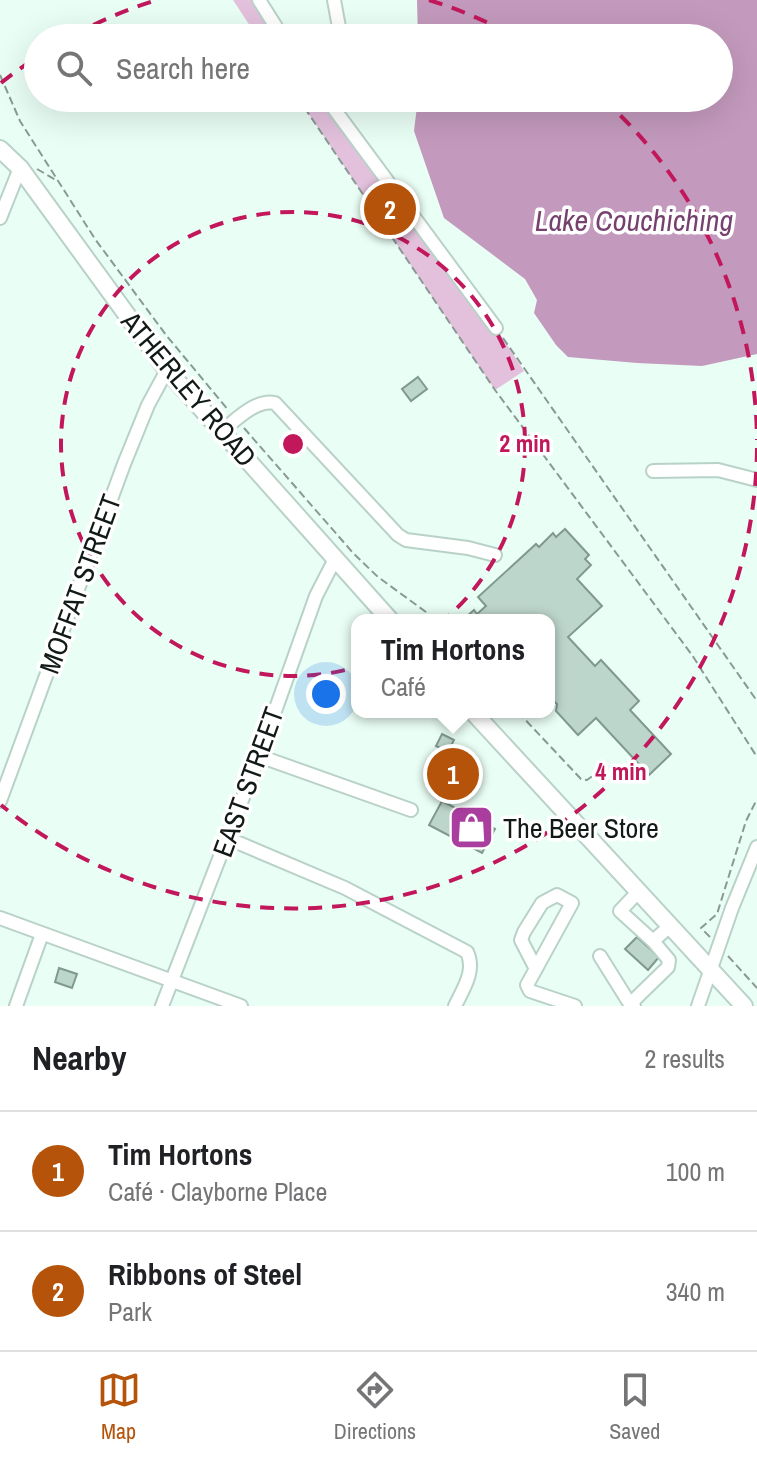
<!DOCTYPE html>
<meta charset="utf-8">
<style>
body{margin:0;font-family:"Archivo Narrow",sans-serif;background:#f6f6f6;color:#202124}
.you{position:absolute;left:326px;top:694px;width:28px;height:28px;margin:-20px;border:6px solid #fff;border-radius:50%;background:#1a73e8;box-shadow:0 0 0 12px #1a73e833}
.badge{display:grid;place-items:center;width:52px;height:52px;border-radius:50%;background:#b45309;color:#fff;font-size:26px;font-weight:700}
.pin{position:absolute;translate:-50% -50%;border:4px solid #fff;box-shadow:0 2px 8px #0006}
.popup{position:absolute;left:351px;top:614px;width:204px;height:104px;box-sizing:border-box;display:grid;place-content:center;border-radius:16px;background:#fff;filter:drop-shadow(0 2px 6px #0005);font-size:26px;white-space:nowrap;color:#757577}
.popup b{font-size:30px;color:#202124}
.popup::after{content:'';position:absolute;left:50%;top:100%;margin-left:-16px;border:16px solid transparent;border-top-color:#fff}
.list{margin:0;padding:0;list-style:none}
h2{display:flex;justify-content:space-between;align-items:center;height:104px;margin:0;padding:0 32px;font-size:34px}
h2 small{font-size:26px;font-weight:400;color:#757577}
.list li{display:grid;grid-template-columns:52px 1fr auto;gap:24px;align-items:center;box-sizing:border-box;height:120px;padding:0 32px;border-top:2px solid #e0e0e0}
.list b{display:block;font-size:30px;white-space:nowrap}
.list p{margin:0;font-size:26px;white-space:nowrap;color:#757577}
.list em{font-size:26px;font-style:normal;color:#757577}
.icon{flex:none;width:44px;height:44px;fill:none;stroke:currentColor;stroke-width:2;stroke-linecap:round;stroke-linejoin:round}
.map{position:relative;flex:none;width:757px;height:1006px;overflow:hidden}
.search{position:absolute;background:#fff;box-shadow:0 8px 32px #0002;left:24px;right:24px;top:24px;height:88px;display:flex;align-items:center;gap:20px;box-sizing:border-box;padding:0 28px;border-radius:44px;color:#757577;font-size:30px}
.sheet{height:344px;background:#fff}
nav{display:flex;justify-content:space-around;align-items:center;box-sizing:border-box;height:112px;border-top:2px solid #e0e0e0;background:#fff;font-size:22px;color:#757577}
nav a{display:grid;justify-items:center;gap:4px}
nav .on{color:#b45309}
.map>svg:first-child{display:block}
</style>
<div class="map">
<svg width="757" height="1006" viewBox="0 0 757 1006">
<rect width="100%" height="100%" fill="#e9fef5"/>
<g fill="#e3c1dd">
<polygon points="233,0 259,0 283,38 258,38"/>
<polygon points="298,98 326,98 491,320 524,371 495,390"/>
</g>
<polygon fill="#c39abd" points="417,0 757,0 757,354 702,366 637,363 568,357 556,345 534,313 537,300 525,279 444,218 414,131 418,98 719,98 719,38 418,38"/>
<g fill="#bdd6cc" stroke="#80998f" stroke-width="2">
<polygon points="418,377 427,389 411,401 402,389"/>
<polygon points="565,529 589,555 585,559 591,565 577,579 602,606 568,637 595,666 601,660 639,701 630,710 671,754 649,775 596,718 578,735 556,711 557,704 549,696 549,620 469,620 466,617 474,610 477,614 486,606 478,597 536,544 539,547 553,533 556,537"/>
<polygon points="442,734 454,740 448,752 436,746"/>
<polygon points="448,757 470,769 458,791 436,779"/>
<polygon points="442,801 495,829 482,853 429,825"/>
<polygon points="637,937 659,957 648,970 625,949"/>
<polygon points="59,968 77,974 72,988 55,982"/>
</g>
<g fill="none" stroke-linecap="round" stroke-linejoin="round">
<defs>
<g id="minor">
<polyline points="259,0 283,38"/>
<polyline points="334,0 341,38"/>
<polyline points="326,98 496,328"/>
<polyline points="0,218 20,168"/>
<path d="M222 431C237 419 256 399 275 403L398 535 406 540 468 548 495 555"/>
<polyline points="653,471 718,470 757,480"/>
<polyline points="259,756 411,810"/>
<polyline points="0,801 124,464 148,405 167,370"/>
<path d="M227 838 345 888 467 952C476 971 463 989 455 1006"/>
<polyline points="639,891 620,911 653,941 670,926"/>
<polyline points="0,918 241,1006"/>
<polyline points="600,956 630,1004"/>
<polyline points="536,969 521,940 524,932 542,903 557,895 572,903 527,985 530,991 575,1006"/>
<polyline points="16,1006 42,934"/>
<polyline points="162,1006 259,756 316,596 335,559"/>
<polyline points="634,1006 630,1004 668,967 669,960 653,941"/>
<polyline points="698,1006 732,908 757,847"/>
</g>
<g id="major">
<polyline points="0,149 20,168 167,370 390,620"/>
<polyline points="473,712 744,1006"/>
</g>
</defs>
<use href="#minor" stroke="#b9d2c8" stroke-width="16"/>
<use href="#major" stroke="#b9d2c8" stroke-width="20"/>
<g stroke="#8a9a93" stroke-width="2" stroke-dasharray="8 4" stroke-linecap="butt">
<polyline points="0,75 20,121 95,239 166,335 229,411"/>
<polyline points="298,98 495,390 692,655 757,757"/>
<polyline points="37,169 56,180"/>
<polyline points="503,338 757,701"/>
<polyline points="244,428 354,554 378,577 426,612 433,620"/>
<polyline points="518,712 581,779 587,780 598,772"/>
<polyline points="710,937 701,928 717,914 746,821 757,799"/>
<polyline points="728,956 757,988"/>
</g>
<use href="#minor" stroke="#fff" stroke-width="12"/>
<use href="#major" stroke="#fff" stroke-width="16"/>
</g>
<g fill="none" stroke="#c2185b" stroke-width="4" stroke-dasharray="14 10">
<circle cx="293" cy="444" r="232"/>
<path d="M757 448A464 464 0 0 1 1 805M1 83A464 464 0 0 1 37 57M72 36A464 464 0 0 1 157 0M429 0A464 464 0 0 1 514 36M603 99A464 464 0 0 1 757 440"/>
</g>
<defs>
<symbol id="shop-square" viewBox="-11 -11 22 22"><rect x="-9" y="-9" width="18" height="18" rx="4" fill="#a93e9f" stroke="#fff"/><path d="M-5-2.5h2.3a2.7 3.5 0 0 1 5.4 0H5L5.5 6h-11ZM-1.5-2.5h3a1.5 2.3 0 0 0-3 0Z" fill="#fff"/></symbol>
</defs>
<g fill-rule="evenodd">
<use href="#shop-square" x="446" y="802" width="51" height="51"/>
</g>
<g text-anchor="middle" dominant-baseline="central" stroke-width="7" stroke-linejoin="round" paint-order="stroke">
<g font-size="28" fill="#111a16" stroke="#fff">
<text transform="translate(189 389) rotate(50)">ATHERLEY ROAD</text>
<text transform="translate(80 584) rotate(-70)">MOFFAT STREET</text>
<text transform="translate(248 782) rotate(-70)">EAST STREET</text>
</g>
<g font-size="28" fill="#111a16" stroke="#fff" text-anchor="start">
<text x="503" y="828">The Beer Store</text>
</g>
<g font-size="30" font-style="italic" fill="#76416f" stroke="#fff">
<text x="634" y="220">Lake Couchiching</text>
</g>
</g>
<circle cx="293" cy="444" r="12" fill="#c2185b" stroke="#fff" stroke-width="4"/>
<g font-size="24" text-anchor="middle" font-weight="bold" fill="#c2185b" stroke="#fff" stroke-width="7" stroke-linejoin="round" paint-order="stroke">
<text x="525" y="452">2 min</text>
<text x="621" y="780">4 min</text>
</g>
</svg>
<div class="you"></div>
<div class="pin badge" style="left:453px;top:774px">1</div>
<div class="popup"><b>Tim Hortons</b>Café</div>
<div class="pin badge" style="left:390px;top:209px">2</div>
<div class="search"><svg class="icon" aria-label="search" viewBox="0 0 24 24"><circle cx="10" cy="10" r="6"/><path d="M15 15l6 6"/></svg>Search here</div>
</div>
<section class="sheet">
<h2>Nearby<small>2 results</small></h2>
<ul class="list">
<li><span class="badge">1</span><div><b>Tim Hortons</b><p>Café · Clayborne Place</p></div><em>100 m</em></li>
<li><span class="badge">2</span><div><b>Ribbons of Steel</b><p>Park</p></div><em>340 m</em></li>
</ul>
</section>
<nav>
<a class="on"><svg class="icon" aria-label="map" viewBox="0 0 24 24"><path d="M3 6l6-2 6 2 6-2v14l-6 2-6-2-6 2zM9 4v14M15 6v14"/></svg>Map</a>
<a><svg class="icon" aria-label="directions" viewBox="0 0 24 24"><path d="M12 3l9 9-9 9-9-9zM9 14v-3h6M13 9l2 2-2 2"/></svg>Directions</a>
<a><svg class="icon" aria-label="saved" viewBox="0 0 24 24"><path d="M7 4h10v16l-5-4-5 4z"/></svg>Saved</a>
</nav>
